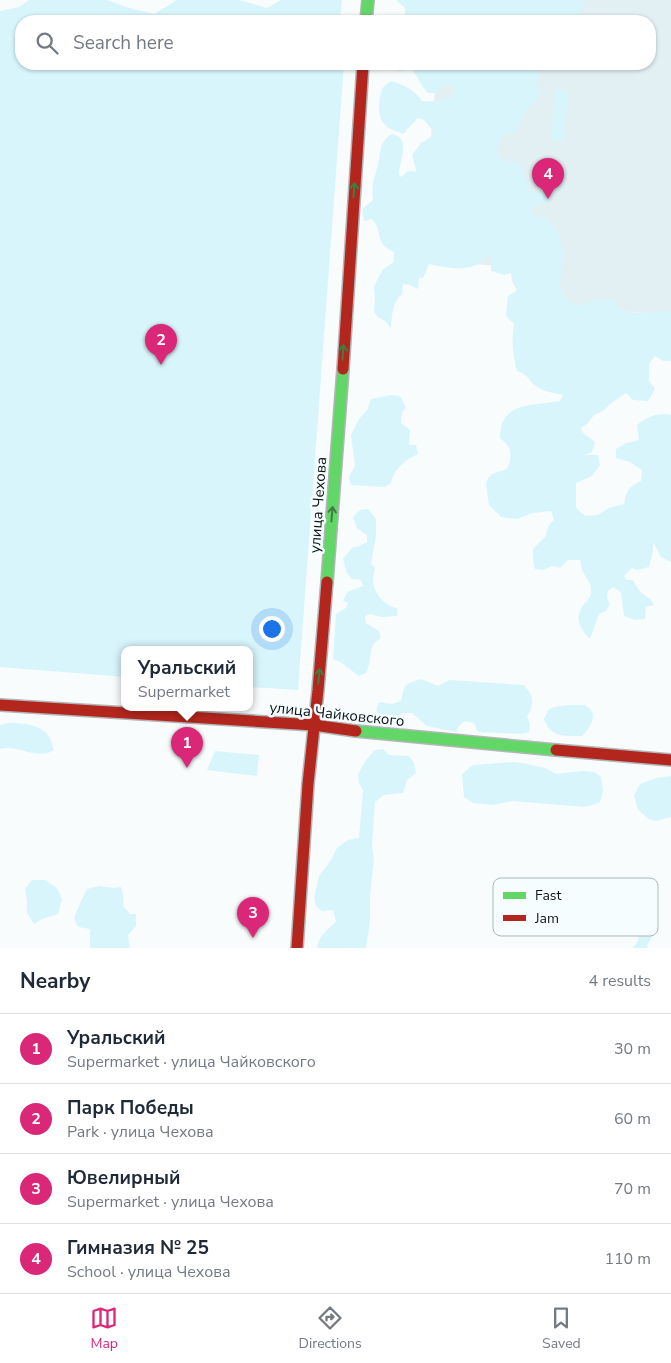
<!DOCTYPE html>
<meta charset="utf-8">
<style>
body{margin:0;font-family:"Nunito Sans",sans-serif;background:#f2f2f3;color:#1f2937}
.you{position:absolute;left:271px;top:628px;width:18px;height:18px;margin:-12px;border:4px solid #fff;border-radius:50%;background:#1a73e8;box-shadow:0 0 0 8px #1a73e833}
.badge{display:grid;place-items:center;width:32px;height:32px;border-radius:50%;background:#db2777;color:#fff;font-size:16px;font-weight:700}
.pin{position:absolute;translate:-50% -41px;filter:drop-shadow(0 1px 2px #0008)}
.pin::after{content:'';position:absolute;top:26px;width:18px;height:15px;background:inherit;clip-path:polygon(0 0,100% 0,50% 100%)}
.popup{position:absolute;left:121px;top:646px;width:132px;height:65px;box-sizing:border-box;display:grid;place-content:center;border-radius:10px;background:#fff;filter:drop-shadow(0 1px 4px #0005);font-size:16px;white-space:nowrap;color:#747a83}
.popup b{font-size:19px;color:#1f2937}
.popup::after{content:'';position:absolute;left:50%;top:100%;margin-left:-10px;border:10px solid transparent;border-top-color:#fff}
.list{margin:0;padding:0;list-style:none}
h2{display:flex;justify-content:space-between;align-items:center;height:65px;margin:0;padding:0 20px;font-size:21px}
h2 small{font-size:16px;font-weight:400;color:#747a83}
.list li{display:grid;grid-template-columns:32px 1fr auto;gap:15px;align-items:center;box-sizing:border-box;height:70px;padding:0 20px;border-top:1px solid #e0e1e3}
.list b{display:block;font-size:19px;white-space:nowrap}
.list p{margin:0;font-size:16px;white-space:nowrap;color:#747a83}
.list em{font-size:16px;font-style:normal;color:#747a83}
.icon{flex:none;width:28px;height:28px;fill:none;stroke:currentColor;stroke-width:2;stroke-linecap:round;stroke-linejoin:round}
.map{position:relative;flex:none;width:671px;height:948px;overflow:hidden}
.search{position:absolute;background:#fff;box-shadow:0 1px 4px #0004;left:15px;right:15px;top:15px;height:55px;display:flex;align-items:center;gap:12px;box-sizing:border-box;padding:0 18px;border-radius:20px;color:#747a83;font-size:19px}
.sheet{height:345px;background:#fff}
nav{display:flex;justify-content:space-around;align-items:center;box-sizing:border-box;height:70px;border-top:1px solid #e0e1e3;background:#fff;font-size:14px;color:#747a83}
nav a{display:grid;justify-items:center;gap:2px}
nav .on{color:#db2777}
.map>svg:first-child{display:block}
</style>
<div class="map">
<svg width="671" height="948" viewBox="0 0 671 948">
<rect width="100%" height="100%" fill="#f8fcfd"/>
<polygon fill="#e2f0f3" points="442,0 671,0 671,315 539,305 541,269 421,260 437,64 650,64 650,21 441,21"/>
<g fill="#d8f5fc">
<polygon points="29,0 107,0 126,7 154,14 177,0 239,0 267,8 281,0 342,0 340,21 21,21 21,64 344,64 298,690 250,687 250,649 124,649 124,677 0,667 0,11 19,7"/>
<polygon points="396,0 583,0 581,15 579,21 405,21 405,8"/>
<path d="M390 64H540L537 84 540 93 536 102 526 110 516 131C501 135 499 138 497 154L504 161 517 162 523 166 529 191 552 193 548 203 529 208 537 218 546 217 558 232 563 252 562 271 559 283 568 301 581 306C591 299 602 300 613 301L622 311 640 313 671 311V361H663L655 356 649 364V381L655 389 648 401 633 400 626 393 610 404 603 411 594 415 587 424 581 428 583 433 595 442 592 452 586 455H598L600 465 592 476 576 483V508L585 516 598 515 609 508 624 504C627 490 628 487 641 481L642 470 630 462 616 458V449L626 443 639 440 637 425C647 417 658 412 671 415V562L661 557 653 542V551L649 567 637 570 632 568 624 576 627 580H633C636 585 638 590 643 594 648 598 652 599 654 605L646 607 645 619 635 620 624 616 621 592 613 587 608 591 607 598 610 604 606 611 599 614 590 639C581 630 574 619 582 607 586 601 592 598 591 590 591 583 586 578 583 572 581 568 581 564 580 560H568L560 568 552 566 543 570 535 569 533 560V549L545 537 549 525 554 520 551 511 533 513 517 519 501 517 489 505 486 484 488 478 492 474 507 469C513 456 512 447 500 438 500 401 533 406 560 401L563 395C554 393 544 392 536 386 526 379 531 376 517 371 513 355 511 341 514 324L506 316 508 296 517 290 512 281 511 273 504 275 491 271V265L493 259 486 255C484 258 481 263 478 264 465 272 442 267 429 264L423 278H419L418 289 410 285 403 284 402 294C392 303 392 315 391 328L385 321 378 317 374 312 375 298 374 286 383 269 394 262V252C373 243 384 232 372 219L364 221 362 209 373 200C371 185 374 179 378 165 381 153 379 140 392 134 412 138 399 161 399 175L402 177C406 171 409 170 416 172 416 166 413 161 412 155L421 143 431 137 435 133 424 120 418 118 403 134C398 131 389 130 385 125 377 117 378 100 382 90 383 86 388 84 391 81 404 85 414 89 422 101 432 102 442 100 452 97L455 89 451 84 441 87 435 93H428C421 86 419 78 412 70L399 71Z"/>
<polygon points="555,89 568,90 564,142 551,141"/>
<path d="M391 395 400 396 406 407 402 413 401 423 410 430 409 445H416L418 454C406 459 393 470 391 483L385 487 351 485 349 477 355 466 351 435 359 419 367 410 371 399Z"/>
<path d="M368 509 376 519V536L371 564 375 568C374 572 373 577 373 581 374 594 385 606 397 608V616L382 617 370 614 365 616 366 623 379 631 381 638 374 643 371 651 369 665 366 673 359 676C349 669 344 663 333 659L336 614 346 608 348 603 343 601 347 592 363 586 361 580 352 579 347 573 343 559 352 548 359 546 367 542V535L357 528 353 517 360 510Z"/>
<path d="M421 679 438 686 449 680 524 685C535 698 534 703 527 717L530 724 529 732 522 734 478 732 474 723 464 721 458 727 456 732 427 726 412 713H401L394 720H382L376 710 379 702 392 704 401 701C405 684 404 684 421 679Z"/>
<path d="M568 705H585C587 707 590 708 591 710 597 719 588 730 582 736 564 736 551 738 544 719L548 710 554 707Z"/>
<path d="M9 723C22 723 42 724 50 738 52 741 52 746 54 750 37 761 17 744 0 749V725Z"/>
<path d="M383 749 389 755 409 756 414 763 416 773 407 780 403 793 384 795 375 802 372 846 374 859 370 896V921L366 948H317C319 936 327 929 336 922L333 910 322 911 316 906 314 898 319 876 331 860 337 848 348 840 359 838 363 790 359 783 358 774 366 760 375 750Z"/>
<polygon points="215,751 259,755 257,776 207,770"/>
<polygon points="515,762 528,764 545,768 556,774 582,771 594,772 601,777 603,791 600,802 586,807 512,801 493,805 473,803 464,797 462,774 473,765"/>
<polygon points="671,776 671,817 656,821 649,819 638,810 634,795 640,784 656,778"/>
<polygon points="32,880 45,880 57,888 62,899 58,914 42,919 34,924 27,913 27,900 25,889"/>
<path d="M652 881 656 883 652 888 657 899 650 906C658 924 658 929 647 945L648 948H633L638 941 644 894 648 883Z"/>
<path d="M609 884 618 889 623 903 622 929C614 935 609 935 599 935 576 935 574 925 570 905L579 906 580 898 591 897 599 888Z"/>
<polygon points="99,886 113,888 121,887 124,898 123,906 130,914 136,914 136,926 128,935 130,948 90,948 90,929 78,927 74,918 82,899 87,889"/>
</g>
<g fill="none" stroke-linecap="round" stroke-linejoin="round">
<defs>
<g id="fast">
<polyline points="366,21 368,0"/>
<polyline points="327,582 343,369"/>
<polyline points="356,731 556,750"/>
</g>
<g id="jam">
<polyline points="343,369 363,64"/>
<polyline points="0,705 314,725 356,731"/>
<polyline points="556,750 671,760"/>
<polyline points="297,948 308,784 318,690 327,582"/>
</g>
</defs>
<use href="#fast" stroke="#b2b6b7" stroke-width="14"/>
<use href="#jam" stroke="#b2b6b7" stroke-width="14"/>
<use href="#fast" stroke="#63d668" stroke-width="11"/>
<use href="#jam" stroke="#b3261e" stroke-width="11"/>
</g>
<defs><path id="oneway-shaft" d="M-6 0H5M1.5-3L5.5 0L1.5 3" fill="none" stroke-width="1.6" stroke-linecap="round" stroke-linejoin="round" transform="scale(1.25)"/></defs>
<g stroke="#3d7e42">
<use href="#oneway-shaft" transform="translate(354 190) rotate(-86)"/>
<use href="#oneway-shaft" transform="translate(343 352) rotate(-86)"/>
<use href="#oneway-shaft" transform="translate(332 514) rotate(-85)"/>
<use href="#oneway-shaft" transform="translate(319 676) rotate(-85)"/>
</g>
<g text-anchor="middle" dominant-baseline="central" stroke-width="5" stroke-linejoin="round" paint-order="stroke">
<g font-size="15" fill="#0f1314" stroke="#f6fdff">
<text transform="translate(318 505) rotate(-86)">улица Чехова</text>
<text transform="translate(337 714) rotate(6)">улица Чайковского</text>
</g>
</g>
<rect x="493" y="878" width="165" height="58" rx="8" fill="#f6fdff" stroke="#b1b7b8" stroke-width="1"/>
<rect x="503" y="892" width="23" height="7" fill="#63d668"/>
<rect x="503" y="915" width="23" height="6" fill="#b3261e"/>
<g font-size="14" fill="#0f1314">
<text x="535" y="900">Fast</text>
<text x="535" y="923">Jam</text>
</g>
</svg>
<div class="you"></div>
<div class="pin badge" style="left:187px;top:768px">1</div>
<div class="popup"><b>Уральский</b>Supermarket</div>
<div class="pin badge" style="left:161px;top:365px">2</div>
<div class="pin badge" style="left:253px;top:938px">3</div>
<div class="pin badge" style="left:548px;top:199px">4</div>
<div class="search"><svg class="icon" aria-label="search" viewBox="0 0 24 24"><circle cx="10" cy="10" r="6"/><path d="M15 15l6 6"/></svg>Search here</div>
</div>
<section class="sheet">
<h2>Nearby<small>4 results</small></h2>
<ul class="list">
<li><span class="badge">1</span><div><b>Уральский</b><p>Supermarket · улица Чайковского</p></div><em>30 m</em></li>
<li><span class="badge">2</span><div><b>Парк Победы</b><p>Park · улица Чехова</p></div><em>60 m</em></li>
<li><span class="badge">3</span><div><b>Ювелирный</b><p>Supermarket · улица Чехова</p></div><em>70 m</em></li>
<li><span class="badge">4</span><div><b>Гимназия № 25</b><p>School · улица Чехова</p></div><em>110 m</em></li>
</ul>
</section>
<nav>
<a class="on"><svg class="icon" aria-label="map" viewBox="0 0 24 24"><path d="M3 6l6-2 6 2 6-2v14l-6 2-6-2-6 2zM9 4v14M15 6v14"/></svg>Map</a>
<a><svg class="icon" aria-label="directions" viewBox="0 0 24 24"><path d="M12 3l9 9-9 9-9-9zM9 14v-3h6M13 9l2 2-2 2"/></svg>Directions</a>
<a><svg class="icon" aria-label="saved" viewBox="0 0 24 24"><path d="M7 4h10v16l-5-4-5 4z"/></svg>Saved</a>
</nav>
